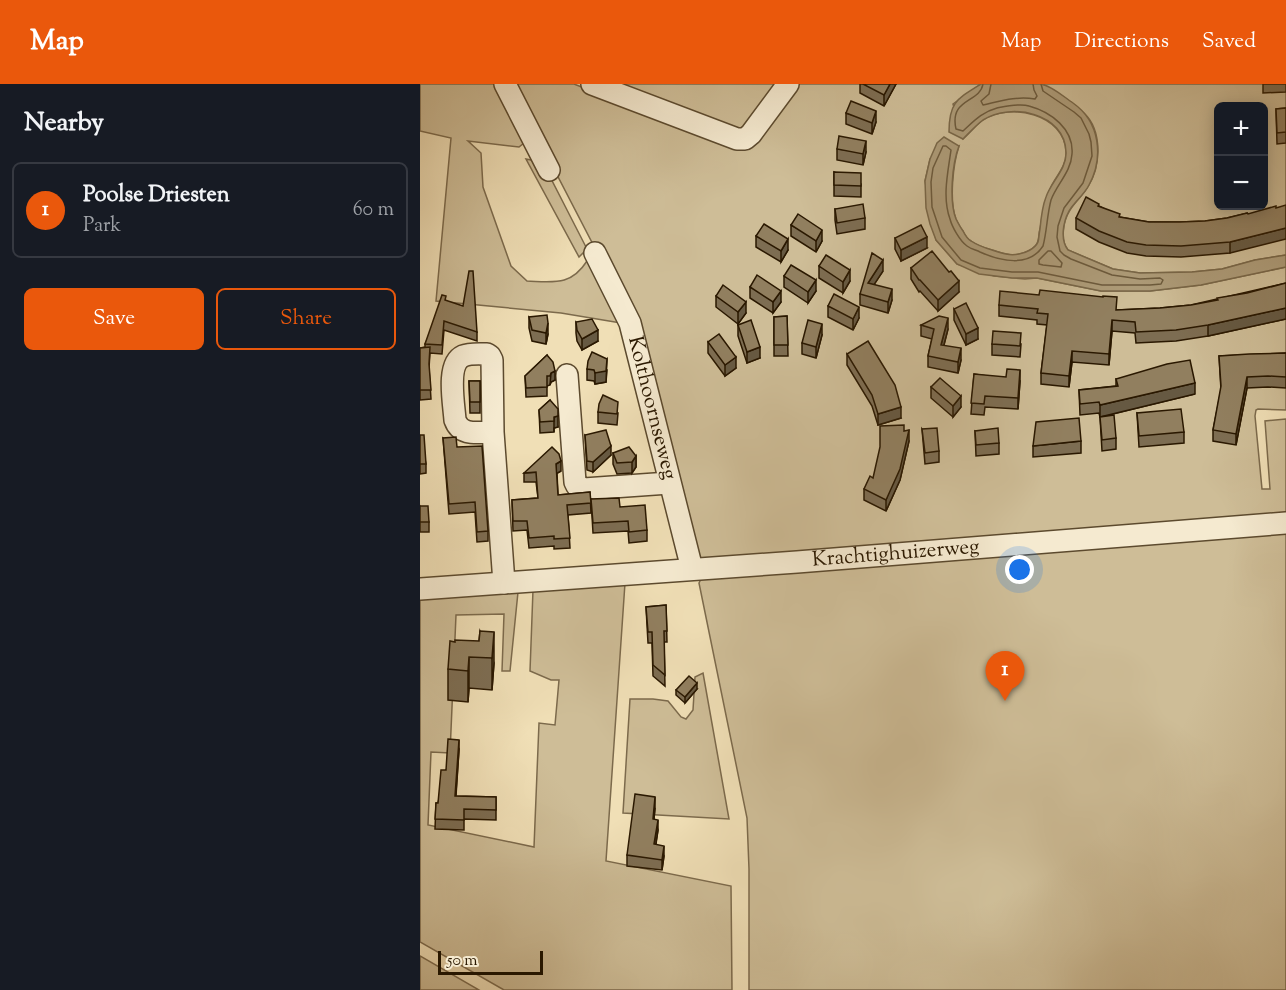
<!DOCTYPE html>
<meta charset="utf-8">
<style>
body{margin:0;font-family:"Sorts Mill Goudy",serif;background:#20242c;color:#f1f3f6}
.controls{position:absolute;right:18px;top:18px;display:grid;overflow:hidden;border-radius:9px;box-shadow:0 3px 15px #0003}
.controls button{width:54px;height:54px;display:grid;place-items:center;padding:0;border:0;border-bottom:2px solid #363941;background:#171b24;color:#f1f3f6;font:30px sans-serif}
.scale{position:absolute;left:18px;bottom:15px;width:105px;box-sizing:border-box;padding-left:6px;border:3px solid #2a1800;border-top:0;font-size:16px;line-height:21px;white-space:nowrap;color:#2a1800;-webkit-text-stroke:4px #f5ead0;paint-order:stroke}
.you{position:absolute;left:600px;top:486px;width:21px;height:21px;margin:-15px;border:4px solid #fff;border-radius:50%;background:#1a73e8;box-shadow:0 0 0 9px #1a73e833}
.badge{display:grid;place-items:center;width:39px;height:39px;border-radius:50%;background:#ea580c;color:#fff;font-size:20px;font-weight:700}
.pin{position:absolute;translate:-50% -50px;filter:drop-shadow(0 2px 3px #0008)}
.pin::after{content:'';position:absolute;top:32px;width:21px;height:18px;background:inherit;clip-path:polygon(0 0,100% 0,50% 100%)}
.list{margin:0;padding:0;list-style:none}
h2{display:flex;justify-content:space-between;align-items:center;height:78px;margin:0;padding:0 24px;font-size:26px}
h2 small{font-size:20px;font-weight:400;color:#9ea1a6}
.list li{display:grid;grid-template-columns:39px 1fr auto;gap:18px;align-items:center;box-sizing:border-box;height:96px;margin:0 12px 12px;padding:0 12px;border:2px solid #363941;border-radius:9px}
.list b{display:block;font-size:22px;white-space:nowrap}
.list p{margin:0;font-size:20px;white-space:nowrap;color:#9ea1a6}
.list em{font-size:20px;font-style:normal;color:#9ea1a6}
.actions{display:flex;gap:12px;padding:18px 24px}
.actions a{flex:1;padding:14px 0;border:2px solid #ea580c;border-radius:9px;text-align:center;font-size:21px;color:#ea580c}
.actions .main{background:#ea580c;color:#fff}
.map{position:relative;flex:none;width:866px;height:906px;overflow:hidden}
header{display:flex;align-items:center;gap:36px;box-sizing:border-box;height:84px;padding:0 30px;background:#ea580c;color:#fff}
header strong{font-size:28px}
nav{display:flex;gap:33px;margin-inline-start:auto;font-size:21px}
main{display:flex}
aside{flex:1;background:#171b24}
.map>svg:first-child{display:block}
</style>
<header>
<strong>Map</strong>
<nav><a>Map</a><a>Directions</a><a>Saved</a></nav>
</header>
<main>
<aside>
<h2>Nearby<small></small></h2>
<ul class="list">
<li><span class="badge">1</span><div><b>Poolse Driesten</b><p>Park</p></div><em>60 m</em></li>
</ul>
<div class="actions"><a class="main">Save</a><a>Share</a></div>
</aside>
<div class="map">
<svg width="866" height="906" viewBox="0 0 866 906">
<rect width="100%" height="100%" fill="#f0dfb6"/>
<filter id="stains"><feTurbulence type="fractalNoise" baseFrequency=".00333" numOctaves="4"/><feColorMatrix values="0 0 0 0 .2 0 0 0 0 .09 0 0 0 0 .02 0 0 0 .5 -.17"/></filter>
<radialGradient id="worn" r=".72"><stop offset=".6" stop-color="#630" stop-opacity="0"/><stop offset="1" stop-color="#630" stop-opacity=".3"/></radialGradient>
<g fill="#cebd97" stroke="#7c6a4c" stroke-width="1.5" fill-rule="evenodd">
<path d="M0 0H81L104 59 99 63 48 57 61 69 63 103 91 182 107 197C134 198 151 202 167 177H173L207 240 141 229 16 217 31 54 0 47Z"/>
<path d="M90 0H154L311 62 376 0H561L533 20 543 55C550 49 556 41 563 36 590 18 645 30 646 68 647 82 635 93 630 105 625 117 622 132 620 145 618 151 620 158 615 162 610 168 601 170 594 171 586 171 579 168 572 166 565 164 557 161 551 157 547 155 545 151 543 147 540 143 538 139 536 135 529 117 533 80 539 62L510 75 505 97 516 156 537 180 574 192 605 195 617 194 681 207H730L781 201 866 183V326L838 325 836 326 835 332 842 405H850L845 337 866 335V431L273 480 194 201Z"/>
<polygon points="193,0 357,0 324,46 318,48"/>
<path d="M622 0H866V171L835 176 802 185 772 188 720 189 693 185 648 166C640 156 643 137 650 126 655 118 662 112 667 104 681 84 683 47 664 29 652 18 637 8 622 0ZM798 22H844V122H798Z"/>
<polygon points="106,75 116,77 126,85 167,165 159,173"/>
<polygon points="866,446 866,906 329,906 329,785 327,734 279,499 283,491"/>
<polygon points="205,499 186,777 311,802 312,906 84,906 0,858 0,514 98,508 90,587 82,587 84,530 36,531 30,669 11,668 8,741 114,763 119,639 135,641 139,596 131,596 110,587 113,506"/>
<polygon points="283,589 309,735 203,729 210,615 233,615 248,617 261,633 266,635 273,626 275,593"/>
<polygon points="0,872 59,906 0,906"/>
</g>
<path fill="#ad9b78" stroke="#796748" stroke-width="1.5" d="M561 0C575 0 589 0 603 0 609 0 616 0 621 0 632 2 644 13 653 19 680 38 684 73 669 101 664 111 654 118 649 127 643 138 640 156 648 166L693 185 720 189 772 188 802 185 835 176 866 171V183L781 201 730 207H681L617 194H592L559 190 537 180 516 156 510 140 506 124 505 97 510 75 517 59 524 53 539 62C532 80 529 117 536 135 538 139 540 143 543 147 545 151 547 155 551 157 557 161 565 164 572 166 581 169 589 172 599 170 605 169 615 165 618 158 619 155 619 149 620 145 621 134 622 123 626 113 631 98 647 85 646 68 645 29 591 18 563 36 556 41 549 49 543 55L529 48C529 18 537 15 561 0Z"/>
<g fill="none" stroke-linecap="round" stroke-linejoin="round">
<g stroke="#6c5a3c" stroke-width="1.5">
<path d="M563 0C560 19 529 14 536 45L543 47C554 37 562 28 577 24 587 22 600 19 609 22 631 28 654 45 652 70 651 88 637 100 631 116 627 131 627 147 623 162 609 184 580 177 560 168 556 166 551 165 547 162 540 157 532 143 530 135 522 113 528 88 531 66L526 62H523L513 84 511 98 512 123 522 153 541 176 560 184 592 188H618L682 201H730L741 200 743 196 740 194 720 195 692 191 651 175 644 171 640 167 637 153 638 142 644 124 663 99 672 72 671 58 669 50 661 34 654 28 623 7 621 0"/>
<path d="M571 0 569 10 561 17 563 21C581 17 596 12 615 15L617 12 614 6 613 0"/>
<polygon points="631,167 642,179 641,183 623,181 619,180 619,176 628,167"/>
</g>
<defs>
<g id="minor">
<polyline points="85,0 129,86"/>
<polyline points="172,0 317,55 325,55 331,50 368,0"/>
<path id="s1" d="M175 169 210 239 272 485"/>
<polyline points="147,291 155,398 157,402 164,405 249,399"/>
<path d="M73 348C59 348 41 353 35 336 34 320 26 280 43 272 50 269 60 270 67 270L70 272 72 276 73 348 84 499"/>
<path id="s2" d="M0 505 377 478 866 439"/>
</g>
</defs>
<use href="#minor" stroke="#5c4a2e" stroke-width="24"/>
<use href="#minor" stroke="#f5ead0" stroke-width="21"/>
</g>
<g fill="#7d6d52" stroke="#2a1800" stroke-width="1.5">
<polygon points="440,0 476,0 464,22 440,9"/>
<polygon points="843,0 866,0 866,8 843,9"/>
<polygon points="866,24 866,59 857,60 856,25"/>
<polygon points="426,29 456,38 452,50 426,40"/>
<polygon points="417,65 446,68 443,81 417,76"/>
<polygon points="414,88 441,100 441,113 414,112"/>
<polygon points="679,122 700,133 729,138 760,138 785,137 807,134 827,129 810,169 761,173 726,172 707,169 679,158 656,145 656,134"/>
<polygon points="415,125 445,134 445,145 417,150 415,136"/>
<polygon points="371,141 402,157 396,168 371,152"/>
<polygon points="336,152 368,166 361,178 336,163"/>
<polygon points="475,154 507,164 481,177 475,165"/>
<polygon points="399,182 430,197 423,209 399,194"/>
<polygon points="491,184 539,208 518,227 500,207 499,208 491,195"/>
<polygon points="463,187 454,200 472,216 468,229 440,221 440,210"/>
<polygon points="364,192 396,207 388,219 364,203"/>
<polygon points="866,199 866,235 788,252 756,257 716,259 715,249 692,247 689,281 652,278 649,303 621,300 621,289 627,241 617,240 617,236 579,232 579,221 697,226 740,224 771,221"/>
<polygon points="330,203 361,218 353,229 330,214"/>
<polygon points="296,212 326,229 318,240 296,223"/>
<polygon points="26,217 57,248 57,257 24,246 22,270 10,269 9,284 11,315 0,316 0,264 5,263 5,260"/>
<polygon points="408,222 439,234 433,246 408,233"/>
<polygon points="534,225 558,255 546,261 534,236"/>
<polygon points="367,232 368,272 354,272 354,233"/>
<polygon points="109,233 128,250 126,260 112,257 109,244"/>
<polygon points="156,238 178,257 162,266 157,257 156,249"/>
<polygon points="318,241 340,274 327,279 318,252"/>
<polygon points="501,241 528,245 524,261 541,276 538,289 508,283 508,272 512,255 501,252"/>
<polygon points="402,251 396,274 382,270 382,259"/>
<polygon points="288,258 316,284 305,292 288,269"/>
<polygon points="572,260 601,260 600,273 572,271"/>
<polygon points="866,269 866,304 848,303 827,304 816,361 793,357 793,346 801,306 799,272"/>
<polygon points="427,270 481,334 458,341 452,322 427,281"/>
<polygon points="127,271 135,296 131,298 130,301 127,302 127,312 106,313 105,292"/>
<polygon points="167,285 187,286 186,298 175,300 174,297 167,296"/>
<polygon points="554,290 600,297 598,325 565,323 564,331 551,330"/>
<polygon points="696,295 775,310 680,333 679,329 660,331 659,306 696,302"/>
<polygon points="49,297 60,297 60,329 50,329"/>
<polygon points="511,303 541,323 533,333 511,314"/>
<polygon points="130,316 138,343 134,344 134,348 120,349 119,326"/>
<polygon points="178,328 198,329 197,341 178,339"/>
<polygon points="717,329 764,348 764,359 719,363"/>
<polygon points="680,333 696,354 696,365 682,367"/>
<polygon points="502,345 519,367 519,378 505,380"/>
<polygon points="484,347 489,357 480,396 466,427 444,416 444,405 453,394"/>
<polygon points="555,347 579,359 579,370 556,372"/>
<polygon points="0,351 6,380 6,389 0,390"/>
<polygon points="165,351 191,371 173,388 167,386"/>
<polygon points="23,354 37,363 68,447 68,457 57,458 55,428 29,430"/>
<polygon points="661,357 661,369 613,373 613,362"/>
<polygon points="193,369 216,372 216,383 212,389 197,390 193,380"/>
<polygon points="141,387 137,389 138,411 170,408 171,429 148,431 150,464 134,465 134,462 109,464 107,446 93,447 92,416 118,414 116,398 104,398 104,389"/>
<polygon points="171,415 200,423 227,446 227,457 209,459 208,447 173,449"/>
<polygon points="0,422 9,438 9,448 0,448"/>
<polygon points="246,521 247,558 244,558 245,602 233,592 232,559 228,559 226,523"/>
<polygon points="60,547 74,579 72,606 49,604 48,618 28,616 28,585 59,557"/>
<polygon points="277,605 265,619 256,611 256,606"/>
<polygon points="39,666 36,712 76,713 76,736 44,735 44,746 15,745 16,719 18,719 26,686"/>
<polygon points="235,724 234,735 238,746 236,760 244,772 242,786 207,782 207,771"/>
</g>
<g fill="#665942" stroke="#2a1800" stroke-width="1.5">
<polygon points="470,0 476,0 464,22 464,11"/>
<polygon points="456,27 456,38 452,50 452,39"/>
<polygon points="446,57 446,68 443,81 443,70"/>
<polygon points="866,144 866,155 810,169 810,158"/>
<polygon points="402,146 402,157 396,168 396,157"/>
<polygon points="507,153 507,164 481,177 481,166"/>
<polygon points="368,155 368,166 361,178 361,167"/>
<polygon points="463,176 463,187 448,210 448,199"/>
<polygon points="430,186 430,197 423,209 423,198"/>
<polygon points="396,196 396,207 388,219 388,208"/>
<polygon points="539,197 539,208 518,227 518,216"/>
<polygon points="472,205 472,216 468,229 468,218"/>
<polygon points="361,207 361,218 353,229 353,218"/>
<polygon points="326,218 326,229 318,240 318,228"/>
<polygon points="439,223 439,234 433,246 433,235"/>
<polygon points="866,224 866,235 788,252 788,241"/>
<polygon points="528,234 528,245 521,272 521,261"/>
<polygon points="692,236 692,247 689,281 689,270"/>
<polygon points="128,239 128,250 126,260 126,249"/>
<polygon points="402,240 402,251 396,274 396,263"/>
<polygon points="558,244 558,255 546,261 546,250"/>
<polygon points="178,246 178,257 162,266 162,255"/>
<polygon points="340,263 340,274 327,279 327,268"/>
<polygon points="541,264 541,276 538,289 538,278"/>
<polygon points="652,267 652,278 649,303 649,292"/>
<polygon points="316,273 316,284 305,292 305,281"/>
<polygon points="187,275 186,298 175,300 175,289"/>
<polygon points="600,286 600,297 598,325 598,314"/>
<polygon points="135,287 135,296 131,298 130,301 131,289"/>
<polygon points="827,293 827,304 816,361 816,350"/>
<polygon points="775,299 775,310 680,333 680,321"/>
<polygon points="541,312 541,323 533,333 533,322"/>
<polygon points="481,323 481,334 458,341 458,330"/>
<polygon points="138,332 138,343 134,344 134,348 134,333"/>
<polygon points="489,346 489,357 480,396 466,427 466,416"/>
<polygon points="191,362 191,371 173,388 173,378"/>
<polygon points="216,372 216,383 212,389 212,378"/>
<polygon points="141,377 141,387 136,390 136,380"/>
<polygon points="74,548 74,579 72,606 72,574"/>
<polygon points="49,573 49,604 48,618 48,587"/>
<polygon points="277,599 277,605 265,619 265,613"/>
<polygon points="39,656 39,666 35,722 35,712"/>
<polygon points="235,713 235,724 233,745 233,735"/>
<polygon points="238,736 238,746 234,771 234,760"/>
<polygon points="244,762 244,772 242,786 242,776"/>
</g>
<g fill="#917f5f" stroke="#2a1800" stroke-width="1.5">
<polygon points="443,0 470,0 464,11"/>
<polygon points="431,17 456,27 452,39 426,29"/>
<polygon points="866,24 866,48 857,49 856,25"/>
<polygon points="419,52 446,57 443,70 417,65"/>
<polygon points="414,88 441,89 441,102 414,101"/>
<polygon points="666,113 679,120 678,122 700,130 699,133 729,138 760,138 785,137 807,134 827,129 828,130 856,122 856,124 866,121 866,144 810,158 761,162 726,161 707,158 679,147 656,134"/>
<polygon points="443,120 445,134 417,139 415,125"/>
<polygon points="378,130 402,146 396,157 371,141"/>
<polygon points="344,140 368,155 361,167 336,152"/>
<polygon points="501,141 507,153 481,166 475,154"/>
<polygon points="512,167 529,188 531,187 539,197 518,216 500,196 499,196 491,184"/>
<polygon points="452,169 463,176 448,199 472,205 468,218 440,210"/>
<polygon points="406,171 430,186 423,198 399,182"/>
<polygon points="371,181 396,196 388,208 364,192"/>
<polygon points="49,187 53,187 57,248 24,237 22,261 5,260 22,211 26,212 25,216 43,222"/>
<polygon points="337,191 361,207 353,218 330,203"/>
<polygon points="866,199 866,224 788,241 756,246 716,248 715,238 692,236 689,270 652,267 649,292 621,289 628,230 617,229 618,225 579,221 580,207 619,211 620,206 683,213 683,212 697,213 696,226 740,224 771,221 798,216 797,214 827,209"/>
<polygon points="303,201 326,218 318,228 296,212"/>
<polygon points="414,210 439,223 433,235 408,222"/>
<polygon points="546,219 558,244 546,250 534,225"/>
<polygon points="127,231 128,239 126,249 112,246 109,233"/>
<polygon points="367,232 368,261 354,261 354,233"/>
<polygon points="519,232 528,234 521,261 541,264 538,278 508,272 514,245 501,241"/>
<polygon points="172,235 178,246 162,255 157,246 156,238"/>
<polygon points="331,236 340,263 327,268 318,241"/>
<polygon points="388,236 402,240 396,263 382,259"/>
<polygon points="573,247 601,249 600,262 572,260"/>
<polygon points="299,250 316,273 305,281 288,258"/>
<polygon points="448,257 475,301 481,323 458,330 452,311 427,270"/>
<polygon points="10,263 9,280 11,306 0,306 0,264"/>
<polygon points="172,268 187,275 186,287 175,289 174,286 167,285 168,277"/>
<polygon points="866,269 866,293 848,292 827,293 816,350 793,346 801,302 799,272 829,270"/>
<polygon points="127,271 133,278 135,287 131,289 130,292 127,292 127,303 106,304 105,292"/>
<polygon points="770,276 775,299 680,321 679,318 660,320 659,306 698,302 696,295 747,280"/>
<polygon points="587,285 600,286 598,314 565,312 564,320 551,319 554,290 586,293"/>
<polygon points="520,294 541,312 533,322 511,303"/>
<polygon points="49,297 60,297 60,318 50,318"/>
<polygon points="183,311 198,318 197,330 178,328 179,320"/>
<polygon points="130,316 138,325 138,332 134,333 134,337 120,338 119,326"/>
<polygon points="761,325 764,348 719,352 717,329"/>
<polygon points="694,331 696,354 682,356 680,333"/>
<polygon points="659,334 661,357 613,362 616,338"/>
<polygon points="484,341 484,347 489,346 480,385 466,416 444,405 450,392 453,394 460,363 460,342"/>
<polygon points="517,344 519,367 505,369 502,345"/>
<polygon points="578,344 579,359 556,361 555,347"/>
<polygon points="186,346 191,362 173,378 167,377 165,351"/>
<polygon points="0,351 4,351 6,380 0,380"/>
<polygon points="36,353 37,363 62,362 68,447 57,448 55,418 29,420 23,354"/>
<polygon points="132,363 139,370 141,377 136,380 138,411 170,408 171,419 147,421 150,454 134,455 134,452 109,454 107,437 93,437 92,416 118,414 116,388 104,389"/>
<polygon points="209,363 216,372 212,378 197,379 193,369"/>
<polygon points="199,414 200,423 225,421 227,446 209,448 208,437 173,439 171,415"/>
<polygon points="0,422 8,422 9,438 0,438"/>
<polygon points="246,521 247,547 244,547 245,591 233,581 232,548 228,548 226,523"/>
<polygon points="60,547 74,548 72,574 49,573 48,587 28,585 30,557 35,558 35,556 59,557"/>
<polygon points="269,592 277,599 265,613 256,606"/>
<polygon points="28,655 39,656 35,712 76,713 76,726 44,725 44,736 15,735 16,719 18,719 21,686 26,686"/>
<polygon points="215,710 235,713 233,735 238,736 234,760 244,762 242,776 207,771"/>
</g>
<g text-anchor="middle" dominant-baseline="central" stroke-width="6" stroke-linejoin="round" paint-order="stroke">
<g font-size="21" fill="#2a1800" stroke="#f5ead0">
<text stroke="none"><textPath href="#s1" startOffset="166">Kolthoornseweg</textPath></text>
<text stroke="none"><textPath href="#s2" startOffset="477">Krachtighuizerweg</textPath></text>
</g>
</g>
<rect width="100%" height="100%" filter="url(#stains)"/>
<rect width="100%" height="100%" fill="url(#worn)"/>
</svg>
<div class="controls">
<button>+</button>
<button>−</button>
</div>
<div class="scale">50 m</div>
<div class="you"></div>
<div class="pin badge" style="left:585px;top:617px">1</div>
</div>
</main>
